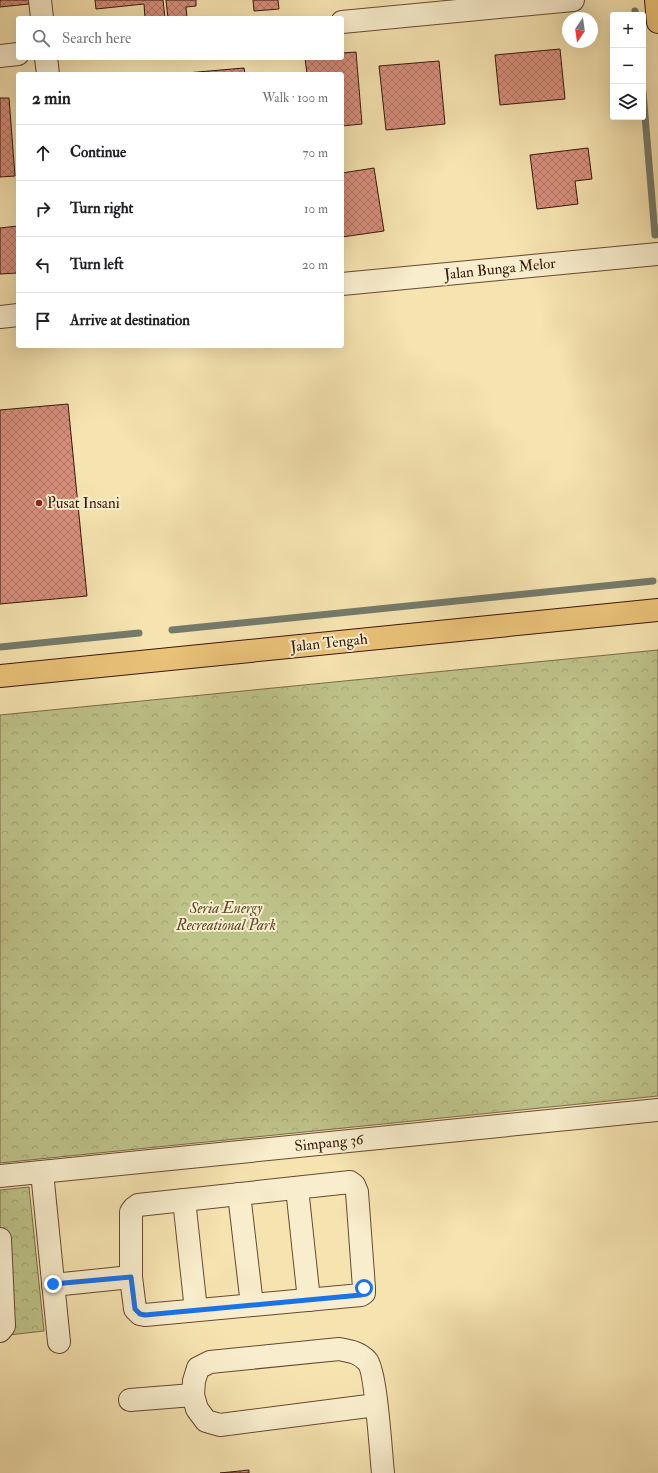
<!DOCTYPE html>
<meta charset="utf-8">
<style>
body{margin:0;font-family:"IM FELL Double Pica",serif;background:#f2f2f2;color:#202124}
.controls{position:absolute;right:12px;top:12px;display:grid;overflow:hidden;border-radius:4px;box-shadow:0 4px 16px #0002}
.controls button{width:36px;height:36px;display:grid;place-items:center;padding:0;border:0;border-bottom:1px solid #e0e0e0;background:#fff;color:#202124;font:20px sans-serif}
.compass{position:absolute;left:562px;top:12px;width:36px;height:36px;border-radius:50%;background:#fff;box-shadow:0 4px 16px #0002;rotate:193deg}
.stop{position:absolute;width:12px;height:12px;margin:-9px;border:3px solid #1a73e8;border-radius:50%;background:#fff}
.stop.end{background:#1a73e8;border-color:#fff;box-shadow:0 1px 4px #0008}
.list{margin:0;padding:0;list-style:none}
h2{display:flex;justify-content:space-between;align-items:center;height:52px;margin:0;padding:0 16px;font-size:17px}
h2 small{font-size:13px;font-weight:400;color:#757577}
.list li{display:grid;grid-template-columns:26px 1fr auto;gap:12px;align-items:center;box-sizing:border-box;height:56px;padding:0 16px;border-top:1px solid #e0e0e0}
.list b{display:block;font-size:15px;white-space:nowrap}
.list em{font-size:13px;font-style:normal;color:#757577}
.icon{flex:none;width:22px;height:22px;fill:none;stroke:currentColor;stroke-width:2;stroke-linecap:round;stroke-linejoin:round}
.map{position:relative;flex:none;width:658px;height:1473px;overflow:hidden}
.search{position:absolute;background:#fff;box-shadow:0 4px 16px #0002;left:16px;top:16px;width:328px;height:44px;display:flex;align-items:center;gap:10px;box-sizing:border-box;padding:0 14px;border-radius:4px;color:#757577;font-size:15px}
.panel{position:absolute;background:#fff;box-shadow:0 4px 16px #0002;left:16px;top:72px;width:328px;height:276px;border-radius:4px}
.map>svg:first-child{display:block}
</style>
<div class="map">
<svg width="658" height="1473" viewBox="0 0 658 1473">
<defs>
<pattern id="forest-crowns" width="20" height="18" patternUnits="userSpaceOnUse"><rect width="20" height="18" fill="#bec38a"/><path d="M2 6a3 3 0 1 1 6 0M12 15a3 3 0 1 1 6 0" fill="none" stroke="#a4a776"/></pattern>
<pattern id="building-cross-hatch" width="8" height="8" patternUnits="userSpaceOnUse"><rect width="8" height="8" fill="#d78f7c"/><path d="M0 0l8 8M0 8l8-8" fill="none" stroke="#af7464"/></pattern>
</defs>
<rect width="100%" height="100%" fill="#f5e3b0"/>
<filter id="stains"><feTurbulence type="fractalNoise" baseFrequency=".005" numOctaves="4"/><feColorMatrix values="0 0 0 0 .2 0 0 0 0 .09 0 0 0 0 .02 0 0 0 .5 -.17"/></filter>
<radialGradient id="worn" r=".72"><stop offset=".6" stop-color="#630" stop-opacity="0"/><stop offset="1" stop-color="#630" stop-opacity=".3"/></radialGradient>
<g fill="url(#forest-crowns)" stroke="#7b6c49">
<polygon points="658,650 658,1096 0,1163 0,715"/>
<polygon points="29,1187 44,1331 0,1336 0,1190"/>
</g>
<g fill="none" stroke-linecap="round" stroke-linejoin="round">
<g stroke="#747b6b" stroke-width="7">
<polyline points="635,11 636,15"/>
<polyline points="643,92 655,235"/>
<polyline points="172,630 653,581"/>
<polyline points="0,647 139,633"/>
</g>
</g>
<g fill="url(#building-cross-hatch)" stroke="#381608">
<polygon points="0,0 29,0 29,4 0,7"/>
<polygon points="95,0 163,0 165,18 145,18 144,4 96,9"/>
<polygon points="166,0 196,0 196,6 186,7 187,18 168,18"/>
<polygon points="253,0 278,0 279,9 254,11"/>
<polygon points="560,49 565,99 500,105 495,55"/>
<polygon points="356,52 362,124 342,126 342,74 307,74 305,58 342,58 342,53"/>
<polygon points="439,61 445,124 386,130 379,66"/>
<polygon points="244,68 245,74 186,74 186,73"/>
<polygon points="0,98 9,98 15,176 0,177"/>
<polygon points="588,148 592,179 575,181 578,204 537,209 530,155"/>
<polygon points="374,168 384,231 342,237 342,173"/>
<polygon points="18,226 18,273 0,274 0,228"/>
<polygon points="68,404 87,596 0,604 0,410"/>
<polygon points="249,1470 249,1473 220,1473"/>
</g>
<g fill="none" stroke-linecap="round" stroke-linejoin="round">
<defs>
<g id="minor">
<polyline points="40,0 42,18"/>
<polyline points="342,22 573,0"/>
<polyline points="0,56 18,54"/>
<polyline points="46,58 48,74"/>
<polyline points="342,284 658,254"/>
<polyline points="0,317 18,315"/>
<polyline points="42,1172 59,1342"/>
<polyline points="0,1176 658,1110"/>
<polygon points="350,1182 354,1185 357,1192 364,1288 364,1293 361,1295 145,1315 140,1314 135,1309 131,1277 131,1212 134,1208 138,1205"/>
<polyline points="297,1188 309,1300"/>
<polyline points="239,1194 252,1305"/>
<polyline points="184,1200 196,1310"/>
<polyline points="0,1239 4,1326 0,1331"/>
<polyline points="53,1285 131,1277"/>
<polyline points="130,1400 193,1395"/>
<path d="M376 1405 220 1425 206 1421 197 1409 193 1395 194 1381 198 1368 210 1362 339 1349C349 1351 359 1352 367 1361 376 1370 381 1455 383 1473"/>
</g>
<g id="major">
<polyline points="656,0 658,22"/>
<polyline points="0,676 658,610"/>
</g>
</defs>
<use href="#minor" stroke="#674932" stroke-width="24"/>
<use href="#major" stroke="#381608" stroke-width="24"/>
<use href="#minor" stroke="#f8edcc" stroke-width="22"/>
<use href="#major" stroke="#eac278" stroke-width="22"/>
</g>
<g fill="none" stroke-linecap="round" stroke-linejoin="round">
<polyline stroke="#1a73e8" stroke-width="5" points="53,1284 131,1277 135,1309 140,1314 145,1315 361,1295 364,1293 364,1288"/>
</g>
<circle fill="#8f2418" stroke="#f8edcc" stroke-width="1.5" cx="39" cy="503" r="4"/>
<g text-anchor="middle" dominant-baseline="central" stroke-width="4" stroke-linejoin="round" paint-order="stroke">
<g font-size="15" fill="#381608" stroke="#f8edcc">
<text transform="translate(500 269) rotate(-6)">Jalan Bunga Melor</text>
<text transform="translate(329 643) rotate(-6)">Jalan Tengah</text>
<text transform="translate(329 1143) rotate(-6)">Simpang 36</text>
</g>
<g font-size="15" fill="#381608" stroke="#f8edcc" text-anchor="start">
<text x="47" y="503">Pusat Insani</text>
</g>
<g font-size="15" font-style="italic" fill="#604a2f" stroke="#f8edcc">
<text x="226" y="908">Seria Energy<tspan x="226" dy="17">Recreational Park</tspan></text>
</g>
</g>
<rect width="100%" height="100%" filter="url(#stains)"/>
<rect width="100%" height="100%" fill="url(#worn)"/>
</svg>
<div class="controls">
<button>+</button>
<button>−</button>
<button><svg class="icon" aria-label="layers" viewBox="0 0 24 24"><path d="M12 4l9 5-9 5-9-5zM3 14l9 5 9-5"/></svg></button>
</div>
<svg class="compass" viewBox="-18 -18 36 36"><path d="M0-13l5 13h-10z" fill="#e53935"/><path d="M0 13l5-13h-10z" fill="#757577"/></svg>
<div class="stop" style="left:364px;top:1288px"></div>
<div class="stop end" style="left:53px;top:1284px"></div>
<div class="search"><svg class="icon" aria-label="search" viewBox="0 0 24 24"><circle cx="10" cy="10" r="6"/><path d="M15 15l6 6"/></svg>Search here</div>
<section class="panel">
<h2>2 min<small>Walk · 100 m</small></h2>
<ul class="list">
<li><svg class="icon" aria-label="ahead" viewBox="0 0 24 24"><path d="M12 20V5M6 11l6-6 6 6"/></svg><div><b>Continue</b></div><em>70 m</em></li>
<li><svg class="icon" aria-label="right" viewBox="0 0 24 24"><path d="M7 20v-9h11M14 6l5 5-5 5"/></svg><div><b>Turn right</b></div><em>10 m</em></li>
<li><svg class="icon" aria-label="left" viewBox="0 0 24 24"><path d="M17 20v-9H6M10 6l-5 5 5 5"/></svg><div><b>Turn left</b></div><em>20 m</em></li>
<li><svg class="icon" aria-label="arrive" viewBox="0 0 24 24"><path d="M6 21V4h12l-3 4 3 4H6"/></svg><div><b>Arrive at destination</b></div></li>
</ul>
</section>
</div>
